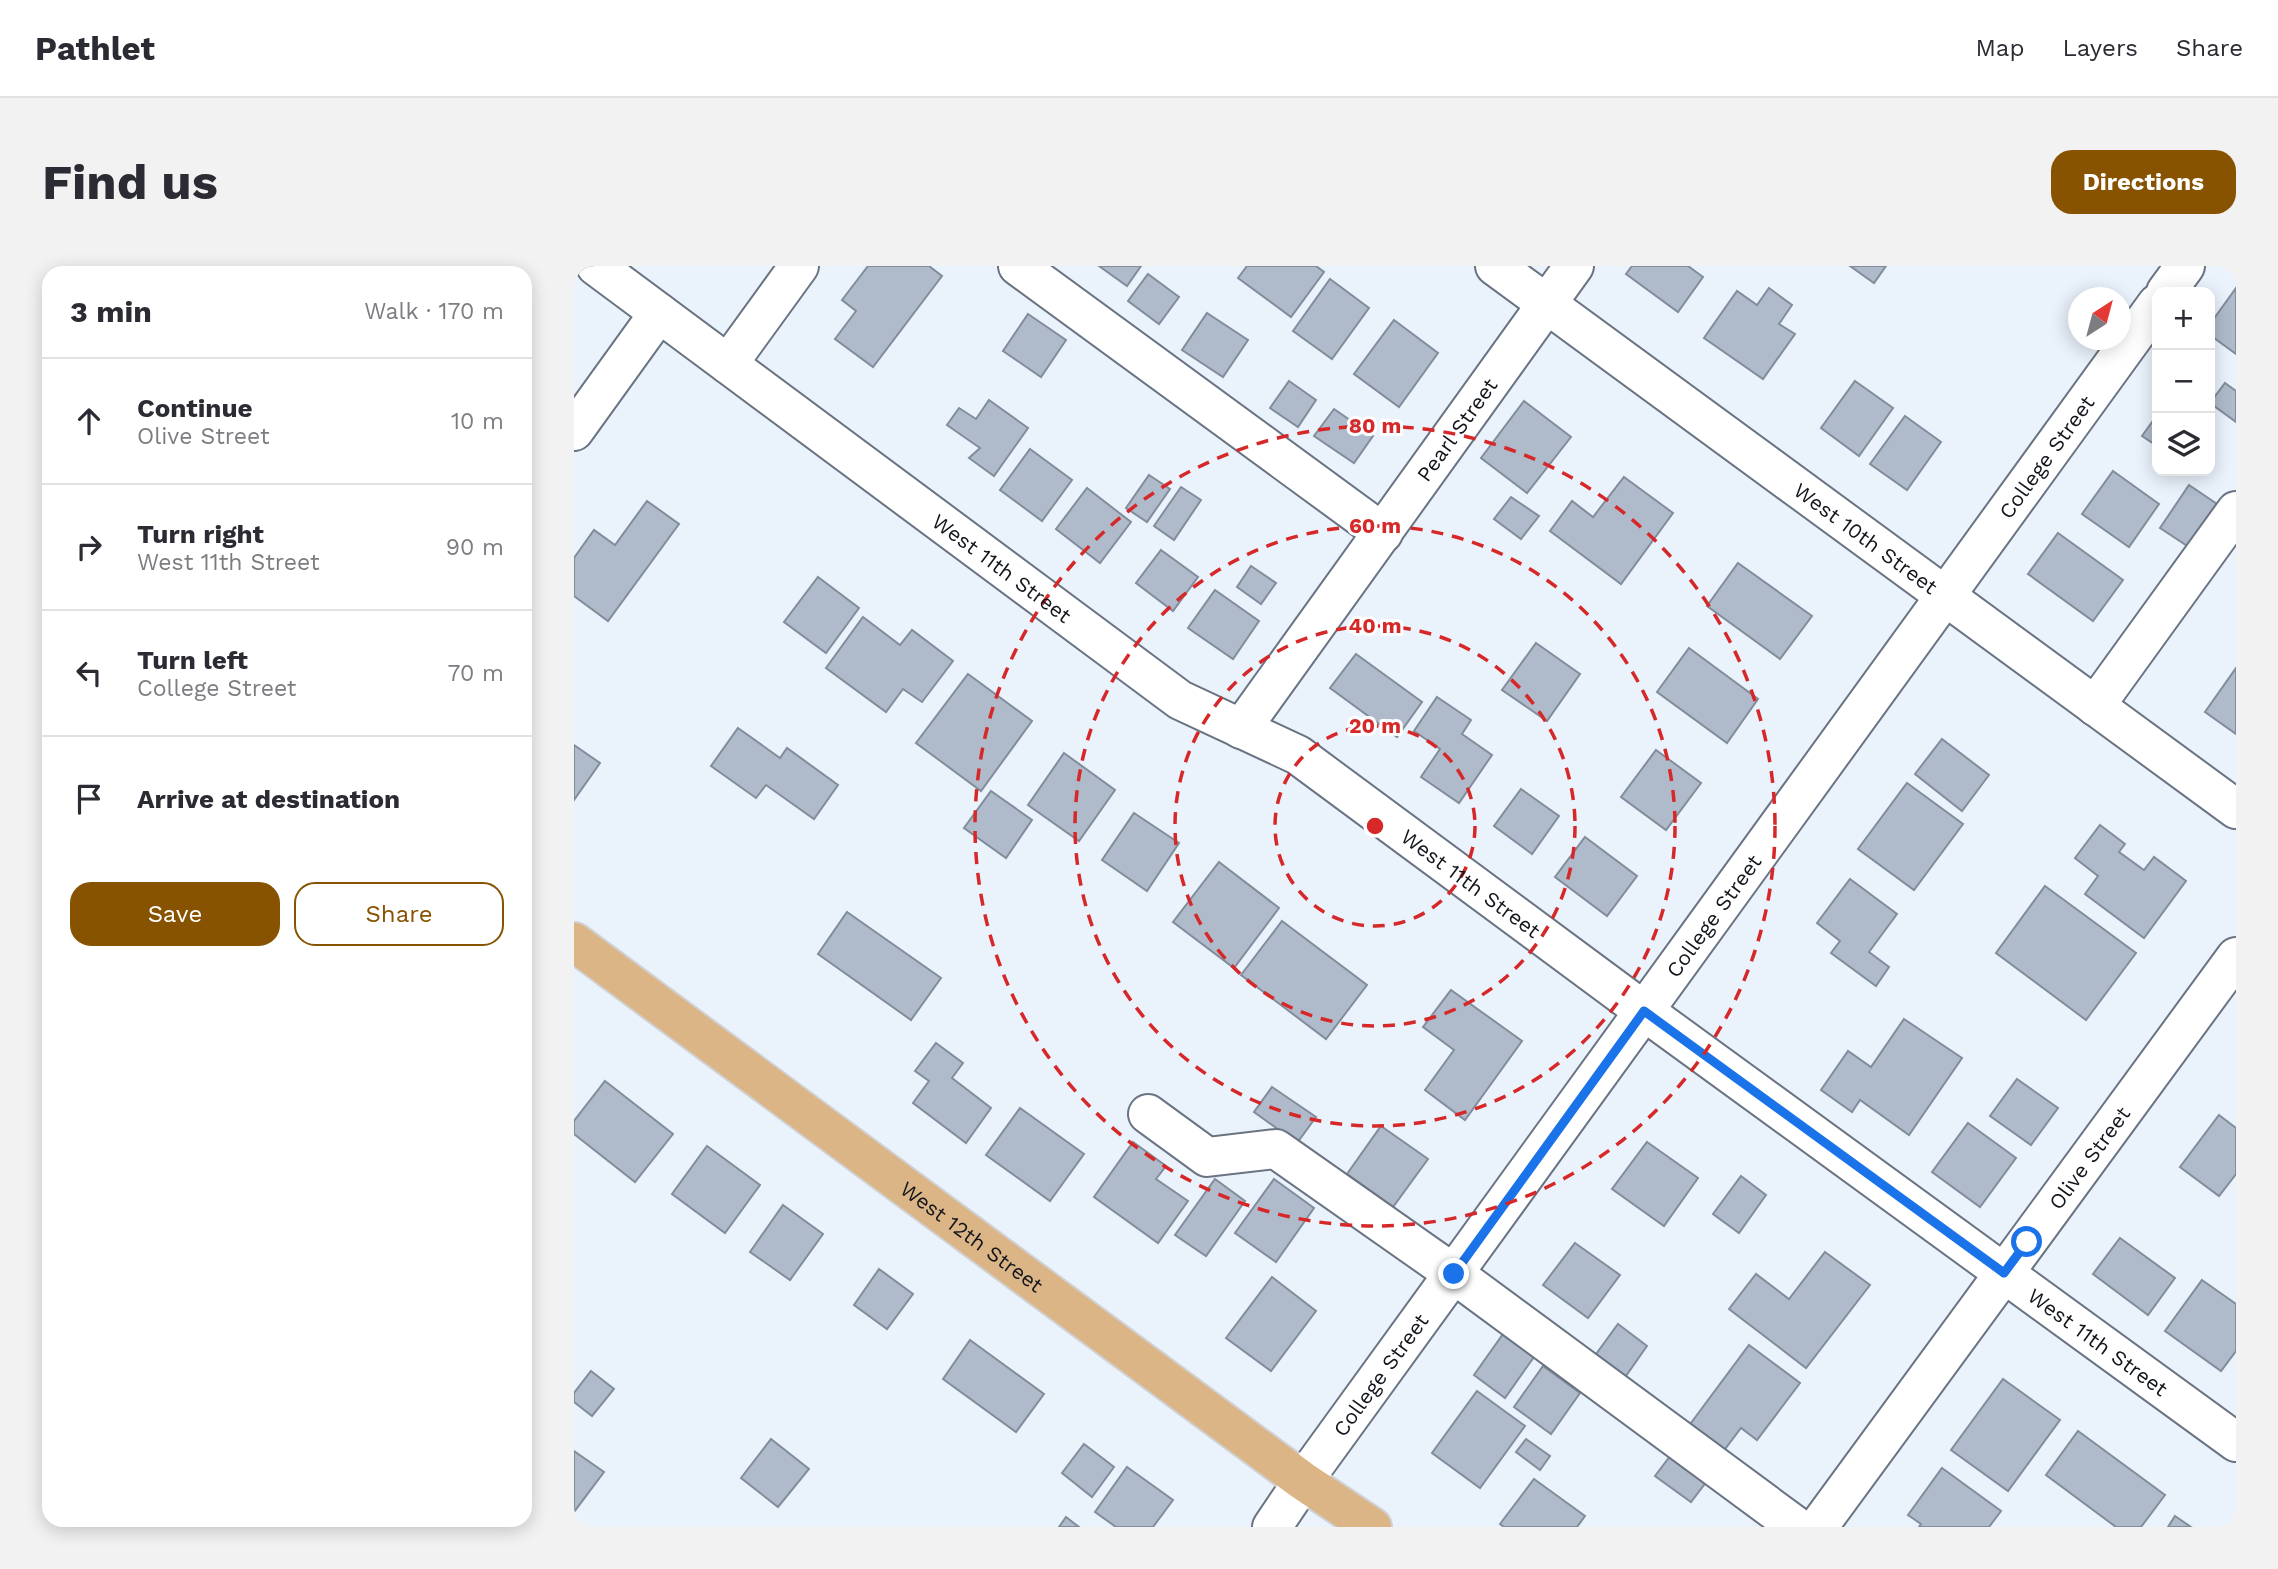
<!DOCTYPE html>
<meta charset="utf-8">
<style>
body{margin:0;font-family:"Work Sans",sans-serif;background:#f2f2f3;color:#2b2b33}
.controls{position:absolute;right:21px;top:21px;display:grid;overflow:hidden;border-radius:14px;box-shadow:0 4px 18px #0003}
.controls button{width:63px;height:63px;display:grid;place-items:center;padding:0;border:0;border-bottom:2px solid #e1e1e2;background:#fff;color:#2b2b33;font:35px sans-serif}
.compass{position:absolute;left:1494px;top:21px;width:63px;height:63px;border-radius:50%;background:#fff;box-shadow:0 4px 18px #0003;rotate:36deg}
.stop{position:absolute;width:21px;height:21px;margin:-16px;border:5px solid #1a73e8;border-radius:50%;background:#fff}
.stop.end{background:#1a73e8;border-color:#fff;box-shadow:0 2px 7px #0008}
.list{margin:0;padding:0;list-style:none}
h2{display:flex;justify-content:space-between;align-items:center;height:91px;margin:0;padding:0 28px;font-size:30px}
h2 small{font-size:23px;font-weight:400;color:#7c7c81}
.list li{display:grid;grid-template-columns:46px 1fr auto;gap:21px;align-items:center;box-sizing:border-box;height:126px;padding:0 28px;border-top:2px solid #e1e1e2}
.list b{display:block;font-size:26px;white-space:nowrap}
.list p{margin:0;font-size:23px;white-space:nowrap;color:#7c7c81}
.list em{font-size:23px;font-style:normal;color:#7c7c81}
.actions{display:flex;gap:14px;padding:21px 28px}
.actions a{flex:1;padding:16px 0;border:2px solid #875300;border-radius:21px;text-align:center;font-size:24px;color:#875300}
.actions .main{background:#875300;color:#fff}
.icon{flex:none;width:38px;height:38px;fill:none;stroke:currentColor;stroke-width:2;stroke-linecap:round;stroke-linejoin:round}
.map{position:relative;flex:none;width:1662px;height:1261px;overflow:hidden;border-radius:21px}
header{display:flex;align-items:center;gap:42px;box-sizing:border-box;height:98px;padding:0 35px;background:#fff;border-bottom:2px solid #e1e1e2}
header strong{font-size:33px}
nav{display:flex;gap:38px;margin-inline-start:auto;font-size:24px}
.intro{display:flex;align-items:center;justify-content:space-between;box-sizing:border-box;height:168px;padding:0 42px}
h1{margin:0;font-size:49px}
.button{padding:18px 32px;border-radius:21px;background:#875300;color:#fff;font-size:24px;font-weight:700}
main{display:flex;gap:42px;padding:0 42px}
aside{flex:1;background:#fff;border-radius:21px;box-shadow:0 4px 18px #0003}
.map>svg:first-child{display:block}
</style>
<header>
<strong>Pathlet</strong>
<nav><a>Map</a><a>Layers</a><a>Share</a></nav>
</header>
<div class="intro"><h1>Find us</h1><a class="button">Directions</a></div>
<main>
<aside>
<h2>3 min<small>Walk · 170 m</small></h2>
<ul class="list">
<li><svg class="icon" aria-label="ahead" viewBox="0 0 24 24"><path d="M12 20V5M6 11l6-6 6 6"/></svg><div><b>Continue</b><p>Olive Street</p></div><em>10 m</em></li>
<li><svg class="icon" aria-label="right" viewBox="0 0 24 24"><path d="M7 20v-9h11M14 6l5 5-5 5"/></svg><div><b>Turn right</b><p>West 11th Street</p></div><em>90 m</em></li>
<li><svg class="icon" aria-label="left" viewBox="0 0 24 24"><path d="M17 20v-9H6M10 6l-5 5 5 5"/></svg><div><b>Turn left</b><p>College Street</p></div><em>70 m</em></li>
<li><svg class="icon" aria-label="arrive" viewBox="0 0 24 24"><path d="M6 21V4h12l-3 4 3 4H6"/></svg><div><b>Arrive at destination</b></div></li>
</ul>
<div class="actions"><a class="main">Save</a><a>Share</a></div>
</aside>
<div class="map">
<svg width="1662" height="1261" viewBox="0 0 1662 1261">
<rect width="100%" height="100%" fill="#eaf2fc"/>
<g fill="#afbbcb" stroke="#818d9c" stroke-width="2">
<polygon points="294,0 355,0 368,10 299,101 261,73 282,45 268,34"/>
<polygon points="525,0 567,0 553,20"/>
<polygon points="673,0 742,0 750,6 717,51 664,12"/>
<polygon points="1058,0 1114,0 1129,11 1104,46 1052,8"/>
<polygon points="1276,0 1312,0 1300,17"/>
<polygon points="574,8 605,31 585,58 554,35"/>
<polygon points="756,13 795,42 758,93 719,65"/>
<polygon points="1195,22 1218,39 1205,58 1221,68 1189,113 1130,72 1163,25 1183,39"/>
<polygon points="1662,22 1662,88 1636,69 1636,58"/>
<polygon points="633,47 674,74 649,111 608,84"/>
<polygon points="454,48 492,74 467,111 429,85"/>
<polygon points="820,54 864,87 825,141 780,108"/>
<polygon points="715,115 742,134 724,161 696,142"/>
<polygon points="1281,115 1319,142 1285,190 1247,162"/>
<polygon points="1651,117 1662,125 1662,156 1636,137"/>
<polygon points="415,134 454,162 420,210 395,192 406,182 373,159 385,142 402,153"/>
<polygon points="950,135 997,171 953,227 907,192"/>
<polygon points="760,143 799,170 780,197 740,170"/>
<polygon points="1583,149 1583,180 1568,170"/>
<polygon points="1331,150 1367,176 1333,224 1296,198"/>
<polygon points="456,183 498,214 468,255 426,224"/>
<polygon points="1539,205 1585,238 1555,281 1508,248"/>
<polygon points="575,209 596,223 573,256 552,242"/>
<polygon points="1050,211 1099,247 1047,318 976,265 998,235 1019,251"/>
<polygon points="1615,219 1649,242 1621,285 1586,262"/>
<polygon points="607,221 627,234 600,274 580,260"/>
<polygon points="513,222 557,256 526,297 482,263"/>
<polygon points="937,231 965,250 947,273 920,253"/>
<polygon points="73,235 105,258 34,355 0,330 0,292 20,264 41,279"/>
<polygon points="1484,267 1549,314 1519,355 1454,308"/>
<polygon points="587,284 624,311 599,345 562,317"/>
<polygon points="1164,297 1238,350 1206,393 1133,340"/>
<polygon points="677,300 702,317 687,338 663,321"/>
<polygon points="244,311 285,342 252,387 210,356"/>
<polygon points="641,324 685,355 659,393 614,362"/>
<polygon points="289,351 326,379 338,364 379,395 348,436 329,423 312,446 252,402"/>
<polygon points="962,377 1006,408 973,455 928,424"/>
<polygon points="1115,382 1184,433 1153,477 1083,426"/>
<polygon points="782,388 848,436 823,471 756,422"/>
<polygon points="1662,402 1662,468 1631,446"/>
<polygon points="394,408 458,455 407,525 342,477"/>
<polygon points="863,431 897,454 888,468 918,489 885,537 847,511 866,483 840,465"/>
<polygon points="164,462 206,492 213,482 264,519 240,553 192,519 182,532 137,500"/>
<polygon points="1368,473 1415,509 1388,545 1341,508"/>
<polygon points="0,479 26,497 0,534"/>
<polygon points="1082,484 1127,517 1092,564 1047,531"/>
<polygon points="490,487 541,524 505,575 454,539"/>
<polygon points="1333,517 1389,558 1340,624 1284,583"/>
<polygon points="947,523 985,550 958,588 920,560"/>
<polygon points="417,525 458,554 432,592 390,562"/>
<polygon points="560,547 605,577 573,625 528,594"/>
<polygon points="1526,559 1551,578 1545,586 1570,604 1580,591 1612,615 1570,672 1511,628 1524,610 1501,592"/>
<polygon points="1011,571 1063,610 1033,650 981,611"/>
<polygon points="645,596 705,642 660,702 599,656"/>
<polygon points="1276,613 1323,648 1295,686 1315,701 1302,720 1257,687 1266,675 1243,657"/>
<polygon points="1471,620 1562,687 1512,754 1422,687"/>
<polygon points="273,646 367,712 337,754 244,688"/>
<polygon points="708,655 793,719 752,773 667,709"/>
<polygon points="877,724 948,775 891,854 851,824 880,784 849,761"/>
<polygon points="1330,753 1388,792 1335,869 1286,834 1278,846 1247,824 1274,785 1297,801"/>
<polygon points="362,777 389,797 378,812 417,842 392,877 339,837 355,815 341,805"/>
<polygon points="1443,813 1484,842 1457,879 1416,850"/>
<polygon points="31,815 99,868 61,916 0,868 0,855"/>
<polygon points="698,821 742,851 723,877 680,846"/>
<polygon points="446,842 510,888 476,935 412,889"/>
<polygon points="1645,849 1662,862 1662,908 1645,930 1606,901"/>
<polygon points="1394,857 1442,892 1406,941 1358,906"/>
<polygon points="807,860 854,893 819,941 773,908"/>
<polygon points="559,876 592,900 582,913 614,935 584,977 520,931"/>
<polygon points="1073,876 1124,912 1090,960 1038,923"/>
<polygon points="133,880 186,919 151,967 98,928"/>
<polygon points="1167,910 1192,929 1165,967 1139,948"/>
<polygon points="641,913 671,935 632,990 601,969"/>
<polygon points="700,913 740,942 702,996 661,967"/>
<polygon points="209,939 249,968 216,1014 176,986"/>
<polygon points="1546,972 1601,1012 1574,1049 1519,1008"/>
<polygon points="1001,977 1046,1009 1014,1052 969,1019"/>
<polygon points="1251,986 1296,1019 1232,1102 1155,1043 1182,1008 1215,1033"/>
<polygon points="305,1003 339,1028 313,1063 280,1039"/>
<polygon points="698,1011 742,1045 697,1105 652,1072"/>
<polygon points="1628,1014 1662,1038 1662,1085 1647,1105 1591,1065"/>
<polygon points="1044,1058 1073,1080 1047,1117 1017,1095"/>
<polygon points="929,1068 960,1091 931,1132 900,1109"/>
<polygon points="396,1074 470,1128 442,1166 369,1113"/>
<polygon points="1175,1079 1226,1117 1183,1174 1167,1162 1148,1187 1114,1161"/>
<polygon points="969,1100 1006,1127 977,1168 940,1141"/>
<polygon points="17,1105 40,1123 18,1150 0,1136 0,1127"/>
<polygon points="1429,1113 1486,1154 1434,1225 1377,1184"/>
<polygon points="903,1125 951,1160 906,1222 858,1187"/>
<polygon points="1504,1165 1591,1229 1567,1261 1542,1261 1472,1209"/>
<polygon points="197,1173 235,1203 204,1241 167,1212"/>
<polygon points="952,1173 976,1190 966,1204 942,1186"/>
<polygon points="510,1178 540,1201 518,1231 488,1207"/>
<polygon points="0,1185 30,1206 0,1246"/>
<polygon points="1097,1189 1133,1215 1117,1236 1081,1210"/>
<polygon points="553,1201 599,1234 579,1261 542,1261 521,1246"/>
<polygon points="1368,1202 1427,1245 1415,1261 1345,1261 1347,1258 1334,1249"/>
<polygon points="960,1213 1011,1250 1003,1261 930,1261 926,1258"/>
<polygon points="1601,1250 1617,1261 1594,1261"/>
<polygon points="492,1251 505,1261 485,1261"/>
</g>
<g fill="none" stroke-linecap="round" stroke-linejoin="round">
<defs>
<g id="minor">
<path id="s1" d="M22 0 606 434 724 489 1070 745 1662 1176"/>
<polyline points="444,0 809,267"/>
<path id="s2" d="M921 0 1662 543"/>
<polyline points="1592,26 1611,0"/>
<polyline points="154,98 225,0"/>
<polyline points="0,165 85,47"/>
<polyline points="1521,440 1662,245"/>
<path id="s3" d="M667 463 1000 0"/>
<polyline points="574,848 633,891 702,883 880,1008 1223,1261"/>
<path id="s4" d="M698 1261 729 1215 1583 38"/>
<path id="s5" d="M1244 1261 1662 691"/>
</g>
<g id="major">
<path id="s6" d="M0 676 729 1215 798 1261"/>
</g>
</defs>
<use href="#minor" stroke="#697382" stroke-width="42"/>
<use href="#major" stroke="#d0d0d2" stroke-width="42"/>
<use href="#minor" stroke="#fff" stroke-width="38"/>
<use href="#major" stroke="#dbb586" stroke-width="38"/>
</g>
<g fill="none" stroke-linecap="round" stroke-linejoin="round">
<polyline stroke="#1a73e8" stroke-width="9" points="880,1008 1070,745 1430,1007 1453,976"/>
</g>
<g fill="none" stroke="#d62828" stroke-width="3.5" stroke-dasharray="12 9">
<circle cx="801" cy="560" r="100"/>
<circle cx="801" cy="560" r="200"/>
<circle cx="801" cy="560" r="300"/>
<circle cx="801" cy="560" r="400"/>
</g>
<g text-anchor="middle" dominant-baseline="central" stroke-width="6" stroke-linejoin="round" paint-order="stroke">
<g font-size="21" fill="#12161c" stroke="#fff">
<text stroke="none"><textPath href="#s3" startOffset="369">Pearl Street</textPath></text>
<text stroke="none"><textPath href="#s4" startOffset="1321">College Street</textPath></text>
<text stroke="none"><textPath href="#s2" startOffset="460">West 10th Street</textPath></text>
<text stroke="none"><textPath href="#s1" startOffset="506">West 11th Street</textPath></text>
<text stroke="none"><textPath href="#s1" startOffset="1073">West 11th Street</textPath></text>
<text stroke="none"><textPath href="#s4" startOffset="754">College Street</textPath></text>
<text stroke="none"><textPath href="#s5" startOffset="458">Olive Street</textPath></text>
<text stroke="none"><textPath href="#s6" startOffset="495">West 12th Street</textPath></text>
<text stroke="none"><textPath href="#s1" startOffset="1850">West 11th Street</textPath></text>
<text stroke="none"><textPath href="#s4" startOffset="187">College Street</textPath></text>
</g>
</g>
<circle cx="801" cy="560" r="10" fill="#d62828" stroke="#fff" stroke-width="3.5"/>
<g font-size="21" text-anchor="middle" font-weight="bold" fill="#d62828" stroke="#fff" stroke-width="6" stroke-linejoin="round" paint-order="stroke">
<text x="801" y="167">80 m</text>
<text x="801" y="267">60 m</text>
<text x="801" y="367">40 m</text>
<text x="801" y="467">20 m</text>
</g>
</svg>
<div class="controls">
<button>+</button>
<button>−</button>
<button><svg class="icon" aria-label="layers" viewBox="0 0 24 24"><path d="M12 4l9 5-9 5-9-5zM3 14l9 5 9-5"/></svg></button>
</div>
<svg class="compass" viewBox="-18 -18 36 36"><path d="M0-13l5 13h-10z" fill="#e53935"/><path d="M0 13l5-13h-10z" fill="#7c7c81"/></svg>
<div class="stop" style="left:1453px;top:976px"></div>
<div class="stop end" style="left:880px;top:1008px"></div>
</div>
</main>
